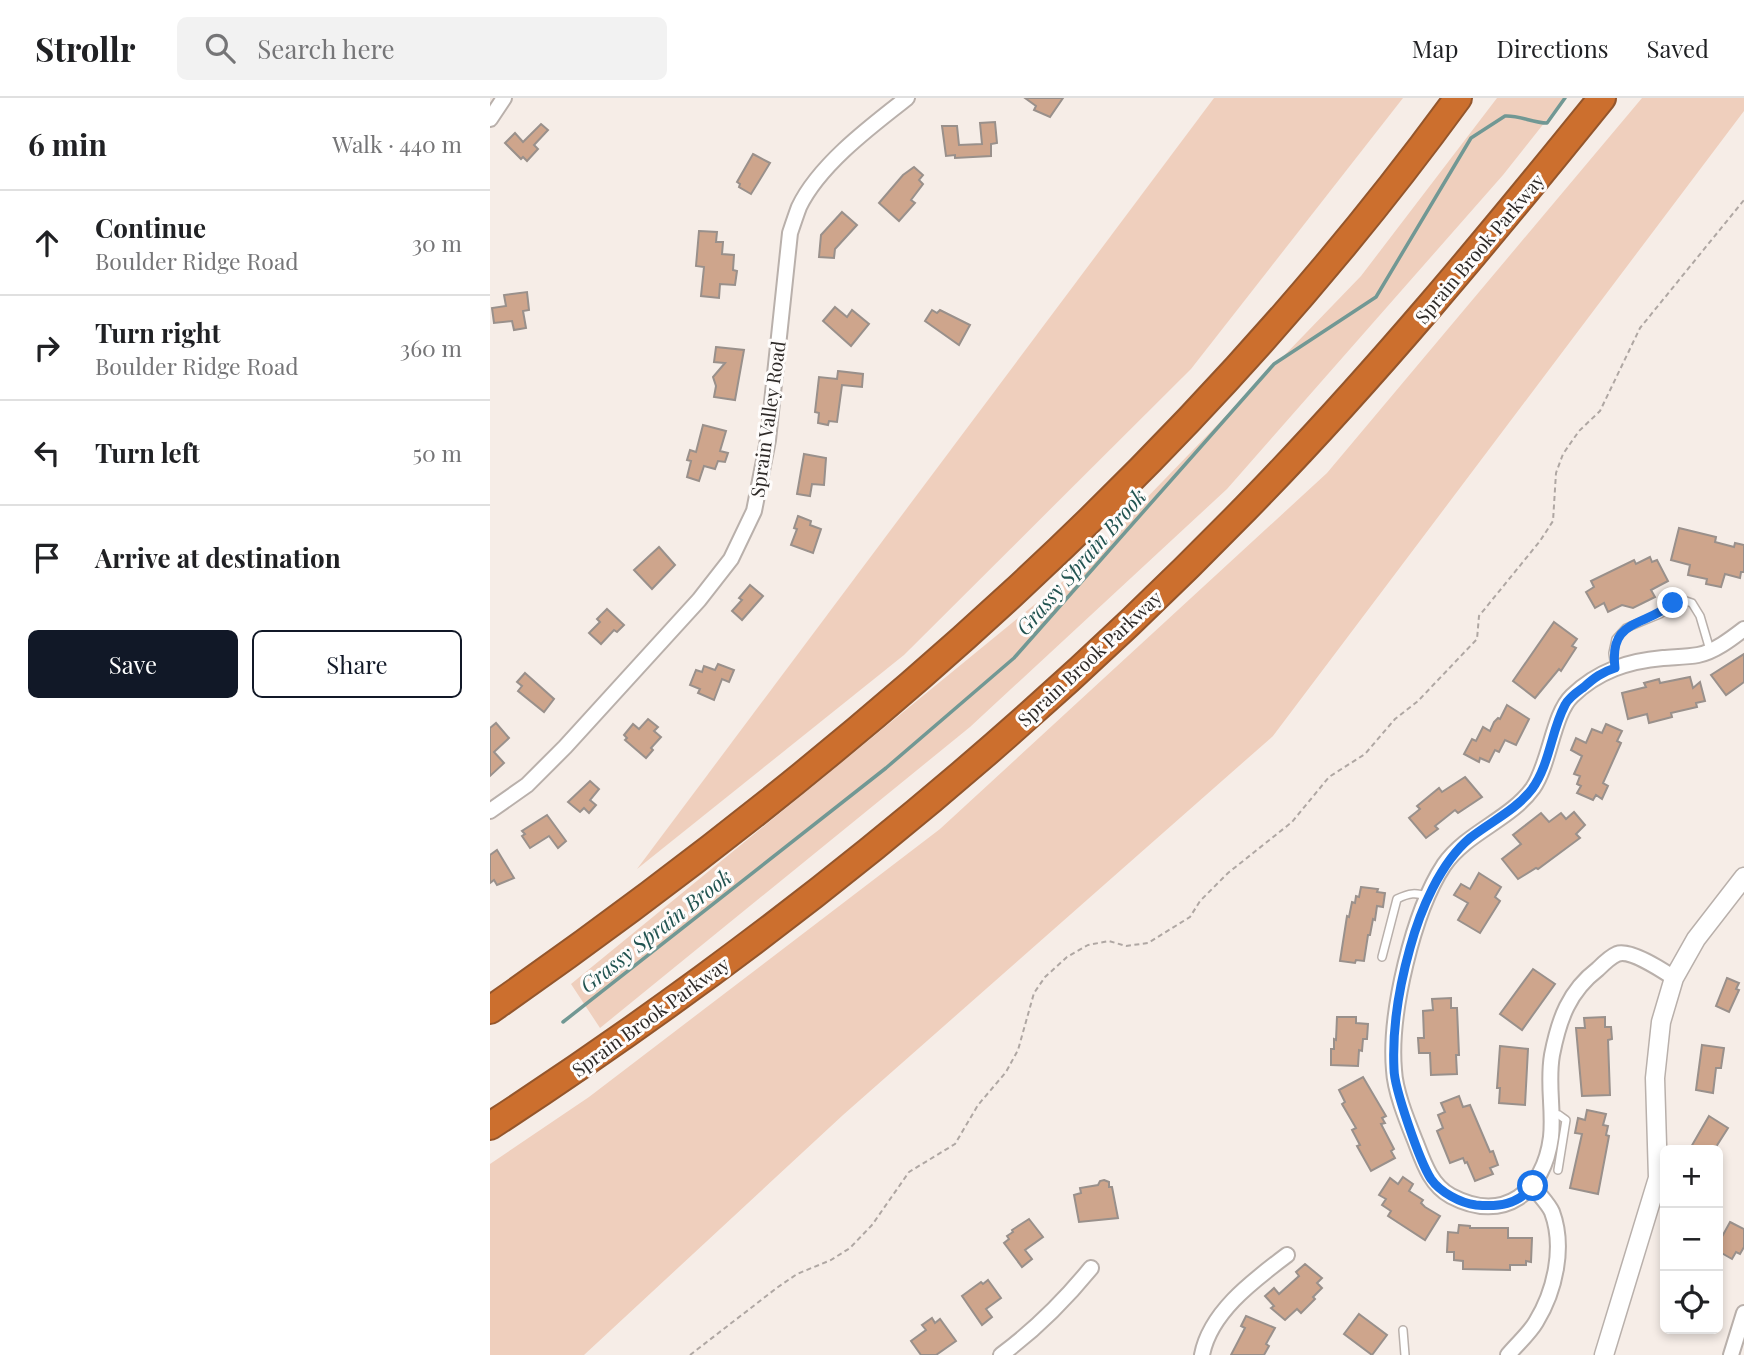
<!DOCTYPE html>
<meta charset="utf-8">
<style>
body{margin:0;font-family:"Playfair Display",serif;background:#f2f2f2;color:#202124}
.controls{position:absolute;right:21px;bottom:21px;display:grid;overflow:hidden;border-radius:10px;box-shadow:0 4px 10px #0003}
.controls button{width:63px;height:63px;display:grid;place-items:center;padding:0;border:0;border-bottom:2px solid #e0e0e0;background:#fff;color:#202124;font:35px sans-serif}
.stop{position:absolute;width:21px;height:21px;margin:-16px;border:5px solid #1a73e8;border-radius:50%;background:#fff}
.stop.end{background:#1a73e8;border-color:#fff;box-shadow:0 2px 7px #0008}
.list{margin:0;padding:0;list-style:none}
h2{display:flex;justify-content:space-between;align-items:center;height:91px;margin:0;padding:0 28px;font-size:30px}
h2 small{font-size:23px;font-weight:400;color:#757577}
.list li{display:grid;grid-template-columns:46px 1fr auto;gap:21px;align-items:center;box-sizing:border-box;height:105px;padding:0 28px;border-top:2px solid #e0e0e0}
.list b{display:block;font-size:26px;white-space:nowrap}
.list p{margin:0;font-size:23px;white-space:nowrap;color:#757577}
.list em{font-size:23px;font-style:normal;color:#757577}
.actions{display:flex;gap:14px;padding:21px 28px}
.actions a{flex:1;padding:16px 0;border:2px solid #111827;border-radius:10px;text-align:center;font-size:24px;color:#111827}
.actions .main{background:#111827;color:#fff}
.icon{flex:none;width:38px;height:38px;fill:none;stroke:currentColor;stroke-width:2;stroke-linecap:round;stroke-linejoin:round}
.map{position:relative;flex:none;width:1254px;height:1257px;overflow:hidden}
header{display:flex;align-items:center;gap:42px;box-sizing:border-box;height:98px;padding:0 35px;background:#fff;border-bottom:2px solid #e0e0e0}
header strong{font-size:33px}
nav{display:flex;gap:38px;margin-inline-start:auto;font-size:24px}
.search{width:490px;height:63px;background:#f2f2f2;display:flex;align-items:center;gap:18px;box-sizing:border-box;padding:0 24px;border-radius:10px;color:#757577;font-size:26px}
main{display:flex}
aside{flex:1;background:#fff}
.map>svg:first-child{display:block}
</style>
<header>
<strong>Strollr</strong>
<div class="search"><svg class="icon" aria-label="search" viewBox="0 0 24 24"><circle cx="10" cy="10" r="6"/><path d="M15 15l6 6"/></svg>Search here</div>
<nav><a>Map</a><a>Directions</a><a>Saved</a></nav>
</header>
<main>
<aside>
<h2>6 min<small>Walk · 440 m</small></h2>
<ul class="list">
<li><svg class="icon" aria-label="ahead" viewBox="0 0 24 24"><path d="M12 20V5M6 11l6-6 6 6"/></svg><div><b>Continue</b><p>Boulder Ridge Road</p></div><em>30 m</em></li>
<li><svg class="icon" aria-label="right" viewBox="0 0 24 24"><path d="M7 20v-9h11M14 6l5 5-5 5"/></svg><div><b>Turn right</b><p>Boulder Ridge Road</p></div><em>360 m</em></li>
<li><svg class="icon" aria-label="left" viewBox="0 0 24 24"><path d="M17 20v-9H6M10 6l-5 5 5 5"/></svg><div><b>Turn left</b></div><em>50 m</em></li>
<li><svg class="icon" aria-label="arrive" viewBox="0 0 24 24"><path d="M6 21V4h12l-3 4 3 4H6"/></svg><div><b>Arrive at destination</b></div></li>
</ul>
<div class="actions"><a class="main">Save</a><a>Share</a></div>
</aside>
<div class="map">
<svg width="1254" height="1257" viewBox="0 0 1254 1257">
<rect width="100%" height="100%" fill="#f6ede7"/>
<g fill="#efcfbd">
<polygon points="724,0 913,0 701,271 414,557 147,771"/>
<polygon points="1007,0 1074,0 1013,77 737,391 480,629 110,930 81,886 588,471 871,178"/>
<polygon points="1152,0 1254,0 1254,13 783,638 353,1017 94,1257 0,1257 0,1066 99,999 450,731 837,375"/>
</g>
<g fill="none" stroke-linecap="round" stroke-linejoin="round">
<path stroke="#719894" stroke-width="3.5" d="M73 924 396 670 524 560 784 266 886 199 981 40 1015 18C1029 17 1043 25 1057 25L1075 0"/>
</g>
<g fill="#cea58c" stroke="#99908b" stroke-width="2">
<polygon points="535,0 573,0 560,19 544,12 546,8"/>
<polygon points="505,24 507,45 501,46 501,58 465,60 465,57 456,58 452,28 467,28 469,47 492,46 490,25"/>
<polygon points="51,26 58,32 44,47 48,51 37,63 33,59 31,61 15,45 25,35 33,44"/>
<polygon points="263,56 280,65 261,96 249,89 250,86 247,84"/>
<polygon points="424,69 433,77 429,82 433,86 421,102 425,105 409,123 389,105 413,77"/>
<polygon points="352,114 367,127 345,151 344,160 329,159 331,137"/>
<polygon points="209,133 227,134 226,144 233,144 232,156 244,157 243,172 247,173 245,187 230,186 229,200 211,198 214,169 206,168"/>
<polygon points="37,194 39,212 33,213 36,230 24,232 22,223 4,225 2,210 16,208 14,197"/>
<polygon points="345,209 357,219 362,212 379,226 361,248 333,223"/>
<polygon points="442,212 447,215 450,212 480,227 469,247 435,223"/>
<polygon points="226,249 254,252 245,302 224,299 226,288 223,279 235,265 224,264"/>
<polygon points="348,273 373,276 372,289 352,287 347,324 339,323 338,327 328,325 329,315 325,314 329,279 347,281"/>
<polygon points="213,327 236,333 230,353 238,355 235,364 228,363 225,371 214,368 209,383 197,379 201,363 197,362 200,352 206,354"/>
<polygon points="314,356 336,360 334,387 322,386 320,398 307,396"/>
<polygon points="308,418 321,423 320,427 331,431 323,455 301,447 307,431 304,430"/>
<polygon points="1189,430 1226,439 1225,444 1244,449 1245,445 1254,447 1254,474 1251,474 1250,480 1235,476 1231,489 1216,486 1217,481 1198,477 1200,467 1181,462"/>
<polygon points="169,449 185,467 162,491 144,472"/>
<polygon points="1160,459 1162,464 1167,462 1178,483 1161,492 1165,499 1143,510 1132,507 1118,514 1114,505 1105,510 1096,494 1104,489 1101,483 1144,462 1146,466"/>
<polygon points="260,487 273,498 252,522 242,513 252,502 249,500"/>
<polygon points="117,511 134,527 127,534 124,532 111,546 99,535 110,524 107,521"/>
<polygon points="1064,524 1087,541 1082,548 1086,550 1071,573 1069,571 1045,600 1023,583"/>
<polygon points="1254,556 1254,584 1236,597 1221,577"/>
<polygon points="228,566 244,572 239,584 232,581 224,602 208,595 210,591 200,587 206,572 212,574 214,568 225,572"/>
<polygon points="35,575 64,601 54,614 28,593 32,588 27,584"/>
<polygon points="1200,579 1203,590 1210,584 1215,603 1206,605 1207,609 1181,615 1182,619 1159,625 1157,616 1138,621 1132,595 1156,589 1154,585 1169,581 1170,585"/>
<polygon points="1017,607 1039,621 1026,647 1015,642 1009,654 1005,652 999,664 990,660 989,664 974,656 982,641 986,643 993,629 1000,633 1004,624 1008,620 1010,621"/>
<polygon points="158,621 168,629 164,633 171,639 161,650 163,652 156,660 135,642 137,640 134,637 143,626 149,631"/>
<polygon points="6,625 19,640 4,654 14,665 0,678 0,630"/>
<polygon points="1116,626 1132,633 1127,643 1131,645 1113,685 1118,688 1112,701 1106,697 1103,702 1087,695 1091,688 1087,686 1090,678 1084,676 1092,658 1081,652 1086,640 1096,645 1102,631 1112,635"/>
<polygon points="975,679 992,699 968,715 965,712 945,728 948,731 936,740 919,720 930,711 927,708 949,690 952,694"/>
<polygon points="100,683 109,691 100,702 106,707 99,715 94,710 90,714 78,704"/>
<polygon points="1084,714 1095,727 1086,736 1090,740 1048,771 1046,770 1028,781 1012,761 1031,746 1023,737 1051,715 1059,724 1071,715 1076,721"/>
<polygon points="57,717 76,743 68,750 59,738 40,750 32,738 35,736 32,733"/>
<polygon points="7,752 24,780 7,787 4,782 0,785 0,757"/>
<polygon points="989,775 1011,789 1005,799 1010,803 990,835 968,822 978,805 964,797 971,786 980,791"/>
<polygon points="871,789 888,791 887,794 895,795 893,809 887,808 885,822 883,821 880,837 878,837 874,863 866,862 865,865 850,863 857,818 859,819 862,804 865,805 866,798 869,799"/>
<polygon points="1043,871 1065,886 1032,932 1010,916"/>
<polygon points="1237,880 1249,885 1246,891 1249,892 1239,914 1226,908"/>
<polygon points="961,900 961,910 967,910 969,957 966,957 967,976 941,977 940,955 929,955 928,940 934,940 933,913 943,912 942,901"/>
<polygon points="847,919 866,919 866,925 878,926 877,941 873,941 872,953 869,952 868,968 841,967 841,951 844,951 844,941 846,942"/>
<polygon points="1115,919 1115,929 1121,929 1122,941 1118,942 1120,997 1092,998 1086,930 1095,930 1094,920"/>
<polygon points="1212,947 1234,950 1231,970 1226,970 1223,995 1206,992"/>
<polygon points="1010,948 1038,951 1035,1007 1009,1005 1010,990 1007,990"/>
<polygon points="873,979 896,1018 892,1020 895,1025 891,1026 904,1051 901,1053 905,1060 881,1073 867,1048 870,1047 862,1032 866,1030 852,1006 855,1004 849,992"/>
<polygon points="969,998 973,1009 980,1007 1000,1054 1003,1053 1008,1067 1000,1070 1003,1076 985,1083 977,1064 975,1065 973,1060 960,1065 947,1033 953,1030 948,1017 955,1014 951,1005"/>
<polygon points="1097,1012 1116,1016 1113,1027 1118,1028 1116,1037 1119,1038 1108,1096 1080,1090 1092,1036 1085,1035 1088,1020 1095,1022"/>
<polygon points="1219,1018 1238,1030 1224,1052 1207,1052 1201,1049"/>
<polygon points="913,1079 923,1086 919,1093 933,1102 931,1105 935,1109 950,1118 935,1142 898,1118 901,1113 892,1107 896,1101 889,1097 900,1080 908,1086"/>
<polygon points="614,1082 619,1084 619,1089 622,1089 628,1120 589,1124 584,1097 591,1095 590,1090 608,1087 610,1083"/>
<polygon points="539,1121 553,1139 535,1152 542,1161 532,1169 514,1145 519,1141 517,1138 523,1134 522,1132"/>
<polygon points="1240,1124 1254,1131 1254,1149 1250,1156 1246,1154 1242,1161 1228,1153 1228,1146"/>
<polygon points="969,1127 980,1128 980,1130 1018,1130 1018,1140 1042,1140 1041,1164 1036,1163 1036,1167 1020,1167 1020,1172 973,1171 973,1163 964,1162 964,1154 957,1154 958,1134 968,1135"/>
<polygon points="815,1166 832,1180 827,1185 832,1190 823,1199 825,1201 811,1215 807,1211 795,1222 781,1210 784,1208 775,1198 784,1190 789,1196 809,1178 806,1174"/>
<polygon points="498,1182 511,1200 496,1211 502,1219 492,1227 472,1198 491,1184 493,1186"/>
<polygon points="869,1216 897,1237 882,1257 854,1236"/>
<polygon points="756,1218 785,1230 776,1246 779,1248 774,1257 741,1257 755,1230 751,1228"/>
<polygon points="442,1220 445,1225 450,1221 466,1243 446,1257 431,1257 421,1243 436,1232 432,1227"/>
</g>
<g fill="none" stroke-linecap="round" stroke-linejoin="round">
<defs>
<g id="service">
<polyline points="1125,570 1123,555 1126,541 1136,530 1170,516 1183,505 1193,502 1202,505 1210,518 1220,552"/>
<path d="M892 859 907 801C919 795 926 794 938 799"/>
<polyline points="1061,1015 1069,1017 1076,1022 1068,1072"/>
<polyline points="913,1232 915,1257"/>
</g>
<g id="minor">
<polyline points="0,21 14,0"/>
<path d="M0 713 37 687 75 649 209 502 241 461 264 413 278 342 300 135C303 126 306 117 309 109 329 67 381 28 417 0"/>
<path d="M1184 880C1172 872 1140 851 1127 856 1120 859 1113 866 1108 871 1079 893 1069 921 1062 957 1057 986 1064 1011 1061 1039 1054 1094 1014 1126 961 1098 941 1087 934 1066 926 1045 918 1025 905 994 904 972 899 916 923 814 954 767 977 734 1020 722 1043 690 1060 665 1063 616 1082 598 1108 573 1138 563 1173 560 1184 559 1197 559 1208 557 1224 554 1241 541 1254 531"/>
<path d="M511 1257C546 1231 574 1203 601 1170"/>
<path d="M712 1257C720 1214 764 1182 797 1157"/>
<path d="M1018 1257C1027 1246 1039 1236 1046 1224 1065 1193 1075 1149 1062 1114 1058 1105 1048 1096 1043 1088"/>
<polyline points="1241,1257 1254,1215"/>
</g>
<polyline id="tertiary" points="1114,1257 1168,1080 1165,980 1171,924 1184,880 1206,841 1254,779"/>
<g id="motorway">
<path d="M0 912C364 658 705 361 968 0"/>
<path d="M0 1028C273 850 529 643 756 410 883 280 998 141 1112 0"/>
</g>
</defs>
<use href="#service" stroke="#b9b0ab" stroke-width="10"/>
<use href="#minor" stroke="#b9b0ab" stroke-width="18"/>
<use href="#tertiary" stroke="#b9b0ab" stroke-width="21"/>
<use href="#motorway" stroke="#94562c" stroke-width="30"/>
<polyline stroke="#afa7a3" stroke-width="2" stroke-dasharray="5 3.5" stroke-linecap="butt" points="200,1257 288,1189 307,1176 341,1162 360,1150 382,1127 419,1074 465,1046 488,1007 516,974 528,952 544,895 555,879 577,859 598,847 619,843 636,848 658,845 700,819 710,803 738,775 802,724 839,679 875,656 905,621 928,603 987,541 989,518 1050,443 1063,423 1066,375 1073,356 1089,333 1110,313 1150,230 1254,102"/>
<use href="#service" stroke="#fff" stroke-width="7"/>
<use href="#minor" stroke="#fff" stroke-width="14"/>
<use href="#tertiary" stroke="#fff" stroke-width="18"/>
<use href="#motorway" stroke="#cc6f2e" stroke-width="26"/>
</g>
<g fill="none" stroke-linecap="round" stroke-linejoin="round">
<path stroke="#1a73e8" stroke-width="9" d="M1043 1088C1027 1107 1009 1109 986 1107 970 1105 950 1094 941 1081 930 1064 904 990 904 971 902 930 909 889 920 850 930 813 950 765 980 740 1000 724 1026 712 1042 691 1060 666 1061 633 1075 607 1079 599 1087 594 1094 589 1104 580 1112 574 1125 570 1119 520 1153 530 1183 505"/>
</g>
<g text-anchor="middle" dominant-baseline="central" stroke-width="6" stroke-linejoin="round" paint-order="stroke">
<g font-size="19" fill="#2d2927" stroke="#fefcfb">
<text transform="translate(989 150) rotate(-50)">Sprain Brook Parkway</text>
<text transform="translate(277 321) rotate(-82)">Sprain Valley Road</text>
<text transform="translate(599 560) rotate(-43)">Sprain Brook Parkway</text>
<text transform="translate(160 918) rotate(-36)">Sprain Brook Parkway</text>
</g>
<g font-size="21" font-style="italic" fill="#215350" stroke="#fefcfb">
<text transform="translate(590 463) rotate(-49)">Grassy Sprain Brook</text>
<text transform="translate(165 832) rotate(-38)">Grassy Sprain Brook</text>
</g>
</g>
</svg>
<div class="controls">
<button>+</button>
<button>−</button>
<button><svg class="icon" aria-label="locate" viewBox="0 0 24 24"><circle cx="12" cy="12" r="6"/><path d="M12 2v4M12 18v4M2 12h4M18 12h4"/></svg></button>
</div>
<div class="stop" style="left:1043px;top:1088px"></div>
<div class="stop end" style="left:1183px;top:505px"></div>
</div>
</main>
